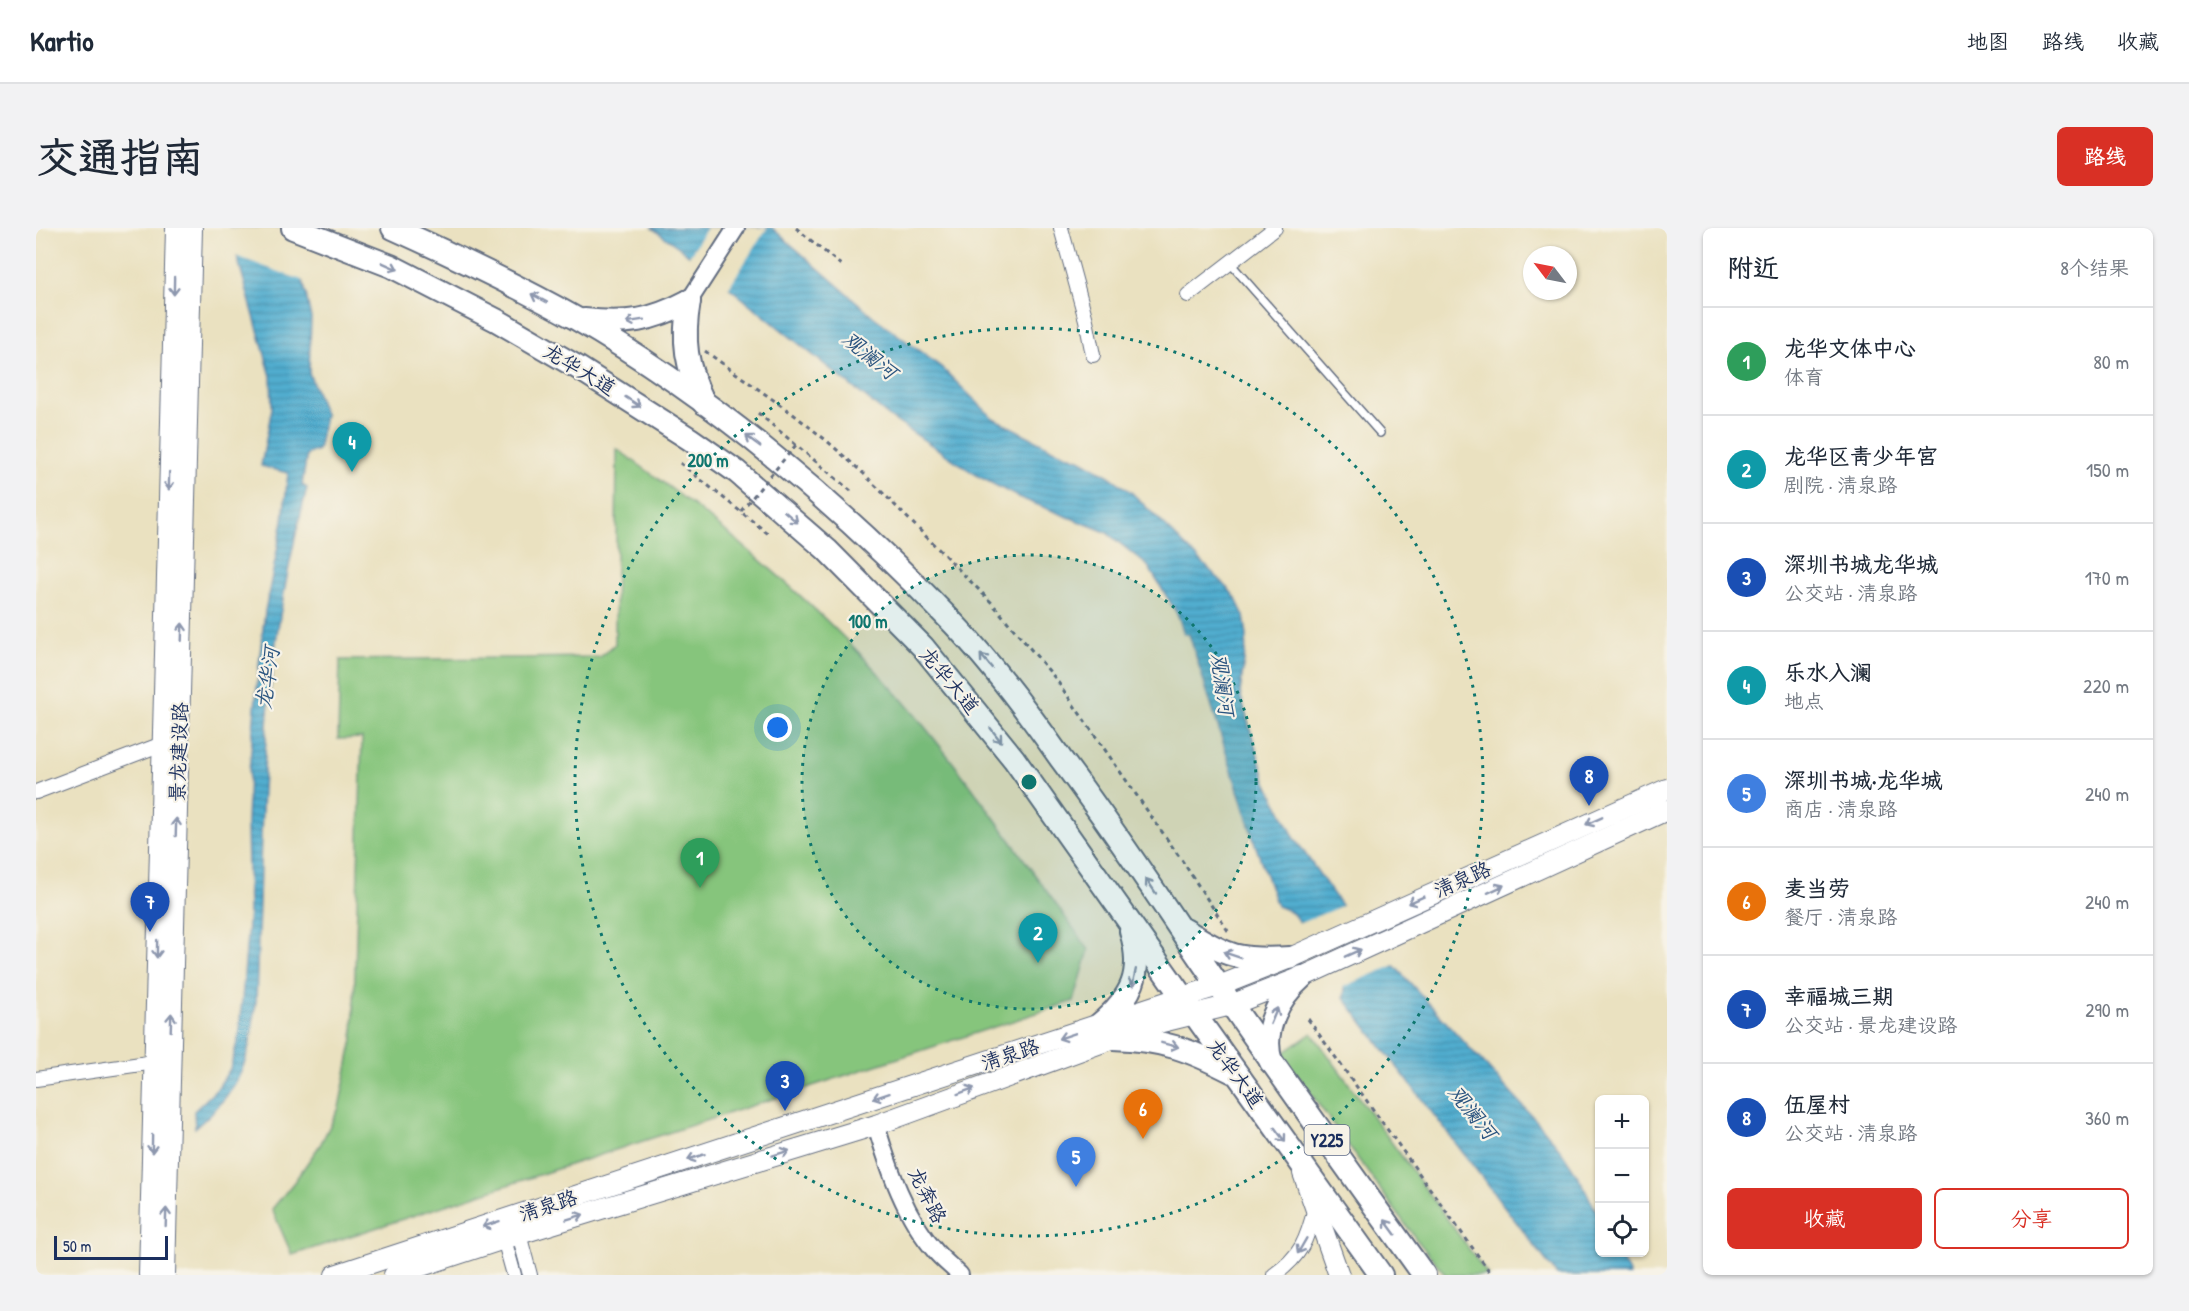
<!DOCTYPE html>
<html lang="zh">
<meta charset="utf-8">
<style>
body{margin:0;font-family:"Patrick Hand","LXGW WenKai TC",sans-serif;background:#f2f2f3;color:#1f2937}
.controls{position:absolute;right:18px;bottom:18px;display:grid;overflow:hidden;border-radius:9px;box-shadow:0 2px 4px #0004}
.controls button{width:54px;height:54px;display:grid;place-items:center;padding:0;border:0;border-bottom:2px solid #e0e1e3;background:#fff;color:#1f2937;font:30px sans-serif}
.compass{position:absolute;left:1487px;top:18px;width:54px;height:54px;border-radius:50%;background:#fff;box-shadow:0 2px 4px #0004;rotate:302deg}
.scale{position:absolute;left:18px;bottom:15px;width:114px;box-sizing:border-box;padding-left:6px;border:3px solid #1b2f5e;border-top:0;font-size:16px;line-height:21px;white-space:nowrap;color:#1b2f5e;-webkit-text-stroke:4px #f7f3e8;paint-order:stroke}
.you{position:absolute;left:742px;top:500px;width:21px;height:21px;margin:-15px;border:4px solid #fff;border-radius:50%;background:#1a73e8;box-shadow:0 0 0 9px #1a73e833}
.badge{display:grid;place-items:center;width:39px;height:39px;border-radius:50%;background:#d93025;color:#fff;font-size:20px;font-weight:700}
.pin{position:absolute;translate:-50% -50px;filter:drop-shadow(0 2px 3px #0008)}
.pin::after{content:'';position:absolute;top:32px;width:21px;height:18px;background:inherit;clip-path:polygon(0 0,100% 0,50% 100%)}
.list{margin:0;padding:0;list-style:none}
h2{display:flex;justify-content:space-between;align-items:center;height:78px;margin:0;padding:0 24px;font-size:26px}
h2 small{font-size:20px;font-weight:400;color:#747a83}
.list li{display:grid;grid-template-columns:39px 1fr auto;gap:18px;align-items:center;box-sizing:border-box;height:108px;padding:0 24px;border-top:2px solid #e0e1e3}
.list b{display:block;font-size:22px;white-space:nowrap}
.list p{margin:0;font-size:20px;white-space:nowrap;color:#747a83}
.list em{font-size:20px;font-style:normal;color:#747a83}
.actions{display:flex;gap:12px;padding:18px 24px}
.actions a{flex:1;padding:14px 0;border:2px solid #d93025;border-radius:9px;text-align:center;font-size:21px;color:#d93025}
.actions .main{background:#d93025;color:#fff}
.icon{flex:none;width:33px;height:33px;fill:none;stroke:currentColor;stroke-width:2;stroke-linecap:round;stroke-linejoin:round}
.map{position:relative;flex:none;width:1631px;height:1047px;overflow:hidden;border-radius:9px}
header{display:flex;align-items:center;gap:36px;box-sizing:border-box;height:84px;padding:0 30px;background:#fff;border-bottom:2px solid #e0e1e3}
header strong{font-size:28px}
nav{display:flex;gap:33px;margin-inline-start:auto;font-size:21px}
.intro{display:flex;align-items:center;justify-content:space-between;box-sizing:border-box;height:144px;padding:0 36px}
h1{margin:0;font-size:42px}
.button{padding:15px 27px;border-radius:9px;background:#d93025;color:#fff;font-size:21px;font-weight:700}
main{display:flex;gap:36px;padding:0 36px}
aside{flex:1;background:#fff;border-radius:9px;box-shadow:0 2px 4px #0004}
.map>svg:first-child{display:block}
</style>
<header>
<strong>Kartio</strong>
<nav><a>地图</a><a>路线</a><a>收藏</a></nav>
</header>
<div class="intro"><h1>交通指南</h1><a class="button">路线</a></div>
<main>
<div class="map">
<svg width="1631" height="1047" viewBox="0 0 1631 1047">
<defs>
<pattern id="water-rules" width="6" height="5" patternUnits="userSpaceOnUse" patternTransform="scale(1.5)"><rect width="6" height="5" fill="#51adcf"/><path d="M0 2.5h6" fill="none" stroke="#428dab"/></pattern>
</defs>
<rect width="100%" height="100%" fill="#f7f3e8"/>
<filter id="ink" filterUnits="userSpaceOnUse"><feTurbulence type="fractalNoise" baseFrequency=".0167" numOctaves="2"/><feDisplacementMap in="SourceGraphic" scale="12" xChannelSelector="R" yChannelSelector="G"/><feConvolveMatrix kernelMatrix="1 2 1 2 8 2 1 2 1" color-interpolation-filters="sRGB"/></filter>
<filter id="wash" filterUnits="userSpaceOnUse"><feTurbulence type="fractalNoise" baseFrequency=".008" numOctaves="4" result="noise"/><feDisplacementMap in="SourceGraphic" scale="24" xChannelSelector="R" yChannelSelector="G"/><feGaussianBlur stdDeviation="1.35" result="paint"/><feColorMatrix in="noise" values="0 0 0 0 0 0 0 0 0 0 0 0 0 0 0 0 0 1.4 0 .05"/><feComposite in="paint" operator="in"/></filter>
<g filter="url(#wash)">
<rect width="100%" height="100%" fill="#eae1c0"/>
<g fill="#86c57c" stroke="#507a6d" stroke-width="1.5">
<path d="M581 221C683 293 780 374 863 468 932 548 991 637 1053 722L1038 773 256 1027 236 981 258 954 284 917 303 880 317 811 326 510 302 511 304 432 564 429 579 416Z"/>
<polygon points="1276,805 1452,1047 1410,1047 1380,1011 1246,826"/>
</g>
<g fill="url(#water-rules)" stroke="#366e96" stroke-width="1.5">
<path d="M193 0H256L275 90 273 145 289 187 282 222 271 226 266 257 271 260C255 323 242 389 235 453 224 559 224 666 220 773 213 833 207 860 159 900L158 883 181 861 194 841 202 811 206 773 213 682 211 595 213 544 224 427 229 383 247 293 252 245 225 238 236 180 235 148Z"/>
<polygon points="616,0 736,0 838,89 905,139 957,190 1017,221 1045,232 1073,248 1095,264 1189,357 1199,369 1208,388 1211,408 1204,465 1211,491 1229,550 1259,611 1311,686 1506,899 1526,924 1545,953 1563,989 1564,1024 1582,1025 1594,1047 1521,1047 1308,770 1309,761 1256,684 1241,678 1219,616 1153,406 1148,406 1142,387 1112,338 1070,304 982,269 942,248 855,190 644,20"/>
</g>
<g fill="#eae1c0">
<polygon points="190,0 259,0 271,54 197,27"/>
<polygon points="671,0 731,0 691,62 652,30"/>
<polygon points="1308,677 1361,736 1305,760 1262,696"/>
</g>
</g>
<g filter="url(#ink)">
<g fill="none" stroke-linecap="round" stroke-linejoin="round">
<defs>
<polyline id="service" points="1194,35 1344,205"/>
<g id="minor">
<polyline points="1025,0 1050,92 1057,127"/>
<polyline points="1152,67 1239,0"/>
<polyline points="0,564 126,516"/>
<polyline points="0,851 126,833"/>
<polyline points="483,1006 494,1047"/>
<polyline points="468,1011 478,1047"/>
<path d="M1238 1047C1265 1028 1271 1012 1279 980"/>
</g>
<g id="tertiary">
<polyline points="653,73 700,0"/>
<path d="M840 897C853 941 869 989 900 1024 907 1032 916 1039 924 1047"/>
</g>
<g id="secondary">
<polyline points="1267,945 1303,1047"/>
<polyline points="113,1047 140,0"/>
<polyline points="129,1047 156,0"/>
<polyline points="299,1047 1146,769 1183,758 1254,730 1631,561"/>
<polyline points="358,1047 483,1006 840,897 1114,797 1195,777 1266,749 1631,582"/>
</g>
<g id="primary">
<polyline points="257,0 355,38 462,93 541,139 654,211 701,244 791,322 887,419 978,531 1159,787 1345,1047"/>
<path d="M357 0C419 28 480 57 539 90 677 169 808 281 918 396 957 437 992 484 1025 531 1070 591 1112 653 1154 716 1230 828 1309 937 1388 1047"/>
<path d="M653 73C646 113 650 139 668 175"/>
<path d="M548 92C590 97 615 93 653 73"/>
<path d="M1149 702C1191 729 1204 733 1254 730"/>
<path d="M1063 797C1096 769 1108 746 1095 703"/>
<path d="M1077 810C1128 812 1152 821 1197 844"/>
<path d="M1235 834C1225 802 1243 769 1266 749"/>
</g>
</defs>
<use href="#service" stroke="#636d80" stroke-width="10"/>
<use href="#minor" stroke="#636d80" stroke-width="16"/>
<use href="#tertiary" stroke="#636d80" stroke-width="20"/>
<use href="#secondary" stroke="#636d80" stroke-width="22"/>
<use href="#primary" stroke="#636d80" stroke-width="26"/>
<g stroke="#636d80" stroke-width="3" stroke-dasharray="4.5 4.5" stroke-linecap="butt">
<polyline points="760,0 805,37"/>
<polyline points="669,123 757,186 791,213 828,246 955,374 1019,450 1147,634 1194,706"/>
<polyline points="722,185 815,263"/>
<polyline points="644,235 735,308"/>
<polyline points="1272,791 1456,1047"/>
</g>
<use href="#service" stroke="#fff" stroke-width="7"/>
<use href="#minor" stroke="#fff" stroke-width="14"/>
<use href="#tertiary" stroke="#fff" stroke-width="16"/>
<use href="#secondary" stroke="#fff" stroke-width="20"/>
<use href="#primary" stroke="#fff" stroke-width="22"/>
<polyline stroke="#636d80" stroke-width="3" stroke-dasharray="4.5 4.5" stroke-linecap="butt" points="705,283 760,217"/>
</g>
<defs><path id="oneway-shaft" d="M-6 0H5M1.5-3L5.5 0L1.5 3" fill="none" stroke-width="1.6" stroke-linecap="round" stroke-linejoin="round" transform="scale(1.5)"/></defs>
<g stroke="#8d97ae">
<use href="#oneway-shaft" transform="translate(354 38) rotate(24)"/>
<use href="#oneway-shaft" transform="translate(138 58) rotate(91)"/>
<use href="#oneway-shaft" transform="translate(503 70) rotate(-152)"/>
<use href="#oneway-shaft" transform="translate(599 93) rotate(171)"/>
<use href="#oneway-shaft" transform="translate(597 174) rotate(33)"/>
<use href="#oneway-shaft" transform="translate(717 213) rotate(-143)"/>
<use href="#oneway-shaft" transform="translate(133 253) rotate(91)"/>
<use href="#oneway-shaft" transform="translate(755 289) rotate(41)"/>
<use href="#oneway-shaft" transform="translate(146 404) rotate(-88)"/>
<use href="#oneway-shaft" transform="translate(950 433) rotate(-130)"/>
<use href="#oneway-shaft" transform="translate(960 507) rotate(52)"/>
<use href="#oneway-shaft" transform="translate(1558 593) rotate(156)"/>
<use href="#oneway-shaft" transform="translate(140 599) rotate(-88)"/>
<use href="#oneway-shaft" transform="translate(1115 658) rotate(-124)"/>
<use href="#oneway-shaft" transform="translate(1460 661) rotate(-25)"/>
<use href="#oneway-shaft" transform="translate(1380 672) rotate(156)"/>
<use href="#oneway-shaft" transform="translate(121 721) rotate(91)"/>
<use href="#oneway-shaft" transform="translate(1317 725) rotate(-24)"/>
<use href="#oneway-shaft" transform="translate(1196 727) rotate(-161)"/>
<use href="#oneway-shaft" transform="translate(1098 750) rotate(102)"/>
<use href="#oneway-shaft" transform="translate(1238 788) rotate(-67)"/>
<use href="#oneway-shaft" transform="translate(135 794) rotate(-88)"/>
<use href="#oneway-shaft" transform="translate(1031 808) rotate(162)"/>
<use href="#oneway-shaft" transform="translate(1134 817) rotate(14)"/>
<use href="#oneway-shaft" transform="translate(930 863) rotate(-20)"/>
<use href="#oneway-shaft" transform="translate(845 868) rotate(162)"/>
<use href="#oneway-shaft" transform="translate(1244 907) rotate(54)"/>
<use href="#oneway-shaft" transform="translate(116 916) rotate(91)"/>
<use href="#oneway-shaft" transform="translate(745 925) rotate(-17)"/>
<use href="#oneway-shaft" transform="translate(660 929) rotate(162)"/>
<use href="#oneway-shaft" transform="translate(130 989) rotate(-88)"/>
<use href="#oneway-shaft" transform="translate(539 989) rotate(-17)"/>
<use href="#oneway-shaft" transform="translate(455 996) rotate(162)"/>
<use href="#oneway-shaft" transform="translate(1354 999) rotate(-126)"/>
<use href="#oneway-shaft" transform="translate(1266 1018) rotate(120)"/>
</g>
</g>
<circle cx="993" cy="554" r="227" fill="#0f766e" fill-opacity=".12"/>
<g fill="none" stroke="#0f766e" stroke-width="3" stroke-dasharray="3 6">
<circle cx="993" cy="554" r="227"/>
<circle cx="993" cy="554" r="454"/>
</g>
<g text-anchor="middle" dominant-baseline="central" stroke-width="4.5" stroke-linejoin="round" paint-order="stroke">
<rect fill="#f7f3e8" stroke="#5d6a87" stroke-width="1.5" x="1268.5" y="897" width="45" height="30" rx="4.5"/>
<g font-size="18" font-weight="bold" fill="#1b2f5e">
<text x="1291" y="912">Y225</text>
</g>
<g font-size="20" fill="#1b2f5e" stroke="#f7f3e8">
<text transform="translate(544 141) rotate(31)">龙华大道</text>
<text transform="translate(914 452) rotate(50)">龙华大道</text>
<text transform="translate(142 524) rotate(-88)">景龙建设路</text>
<text transform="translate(1426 651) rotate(-24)">清泉路</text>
<text transform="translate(974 826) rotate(-18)">清泉路</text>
<text transform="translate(1200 845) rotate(54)">龙华大道</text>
<text transform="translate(892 967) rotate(63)">龙奔路</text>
<text transform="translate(512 977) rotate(-18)">清泉路</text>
</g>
<g font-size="21" font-style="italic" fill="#2b5580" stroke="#f7f3e8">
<text transform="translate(834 127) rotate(39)">观澜河</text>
<text transform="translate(231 450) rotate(-82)">龙华河</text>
<text transform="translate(1187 456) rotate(82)">观澜河</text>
<text transform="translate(1437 884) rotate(51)">观澜河</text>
</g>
</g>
<circle cx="993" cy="554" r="9" fill="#0f766e" stroke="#f7f3e8" stroke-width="3"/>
<g font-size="18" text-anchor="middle" font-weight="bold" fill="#0f766e" stroke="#f7f3e8" stroke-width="4.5" stroke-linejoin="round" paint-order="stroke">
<text x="672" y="239">200 m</text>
<text x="832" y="400">100 m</text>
</g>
</svg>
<div class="controls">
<button>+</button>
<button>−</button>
<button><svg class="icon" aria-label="locate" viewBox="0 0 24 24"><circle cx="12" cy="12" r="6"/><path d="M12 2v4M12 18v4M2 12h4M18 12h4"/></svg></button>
</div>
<svg class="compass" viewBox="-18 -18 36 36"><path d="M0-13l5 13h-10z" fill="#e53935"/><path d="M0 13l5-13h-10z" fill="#747a83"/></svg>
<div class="scale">50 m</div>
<div class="you"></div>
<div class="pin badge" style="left:664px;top:660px;background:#2e9e5b">1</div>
<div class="pin badge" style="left:1002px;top:735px;background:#0f9aa8">2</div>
<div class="pin badge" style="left:749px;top:883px;background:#1a4fb4">3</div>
<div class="pin badge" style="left:316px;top:244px;background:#0f9aa8">4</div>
<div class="pin badge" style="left:1040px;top:959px;background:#3f7fe0">5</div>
<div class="pin badge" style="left:1107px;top:911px;background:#e8710a">6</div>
<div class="pin badge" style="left:114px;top:704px;background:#1a4fb4">7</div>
<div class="pin badge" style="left:1553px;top:578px;background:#1a4fb4">8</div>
</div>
<aside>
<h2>附近<small>8个结果</small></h2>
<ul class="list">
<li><span class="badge" style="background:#2e9e5b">1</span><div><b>龙华文体中心</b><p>体育</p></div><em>80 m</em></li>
<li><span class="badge" style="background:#0f9aa8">2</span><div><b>龙华区青少年宫</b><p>剧院 · 清泉路</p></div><em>150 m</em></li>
<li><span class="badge" style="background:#1a4fb4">3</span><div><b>深圳书城龙华城</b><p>公交站 · 清泉路</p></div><em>170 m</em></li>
<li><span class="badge" style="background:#0f9aa8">4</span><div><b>乐水入澜</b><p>地点</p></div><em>220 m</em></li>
<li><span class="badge" style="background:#3f7fe0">5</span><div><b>深圳书城·龙华城</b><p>商店 · 清泉路</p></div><em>240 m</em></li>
<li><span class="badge" style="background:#e8710a">6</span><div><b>麦当劳</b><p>餐厅 · 清泉路</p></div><em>240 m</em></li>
<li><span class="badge" style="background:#1a4fb4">7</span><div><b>幸福城三期</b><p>公交站 · 景龙建设路</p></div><em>290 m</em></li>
<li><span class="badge" style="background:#1a4fb4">8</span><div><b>伍屋村</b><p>公交站 · 清泉路</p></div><em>360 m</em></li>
</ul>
<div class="actions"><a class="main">收藏</a><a>分享</a></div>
</aside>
</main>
